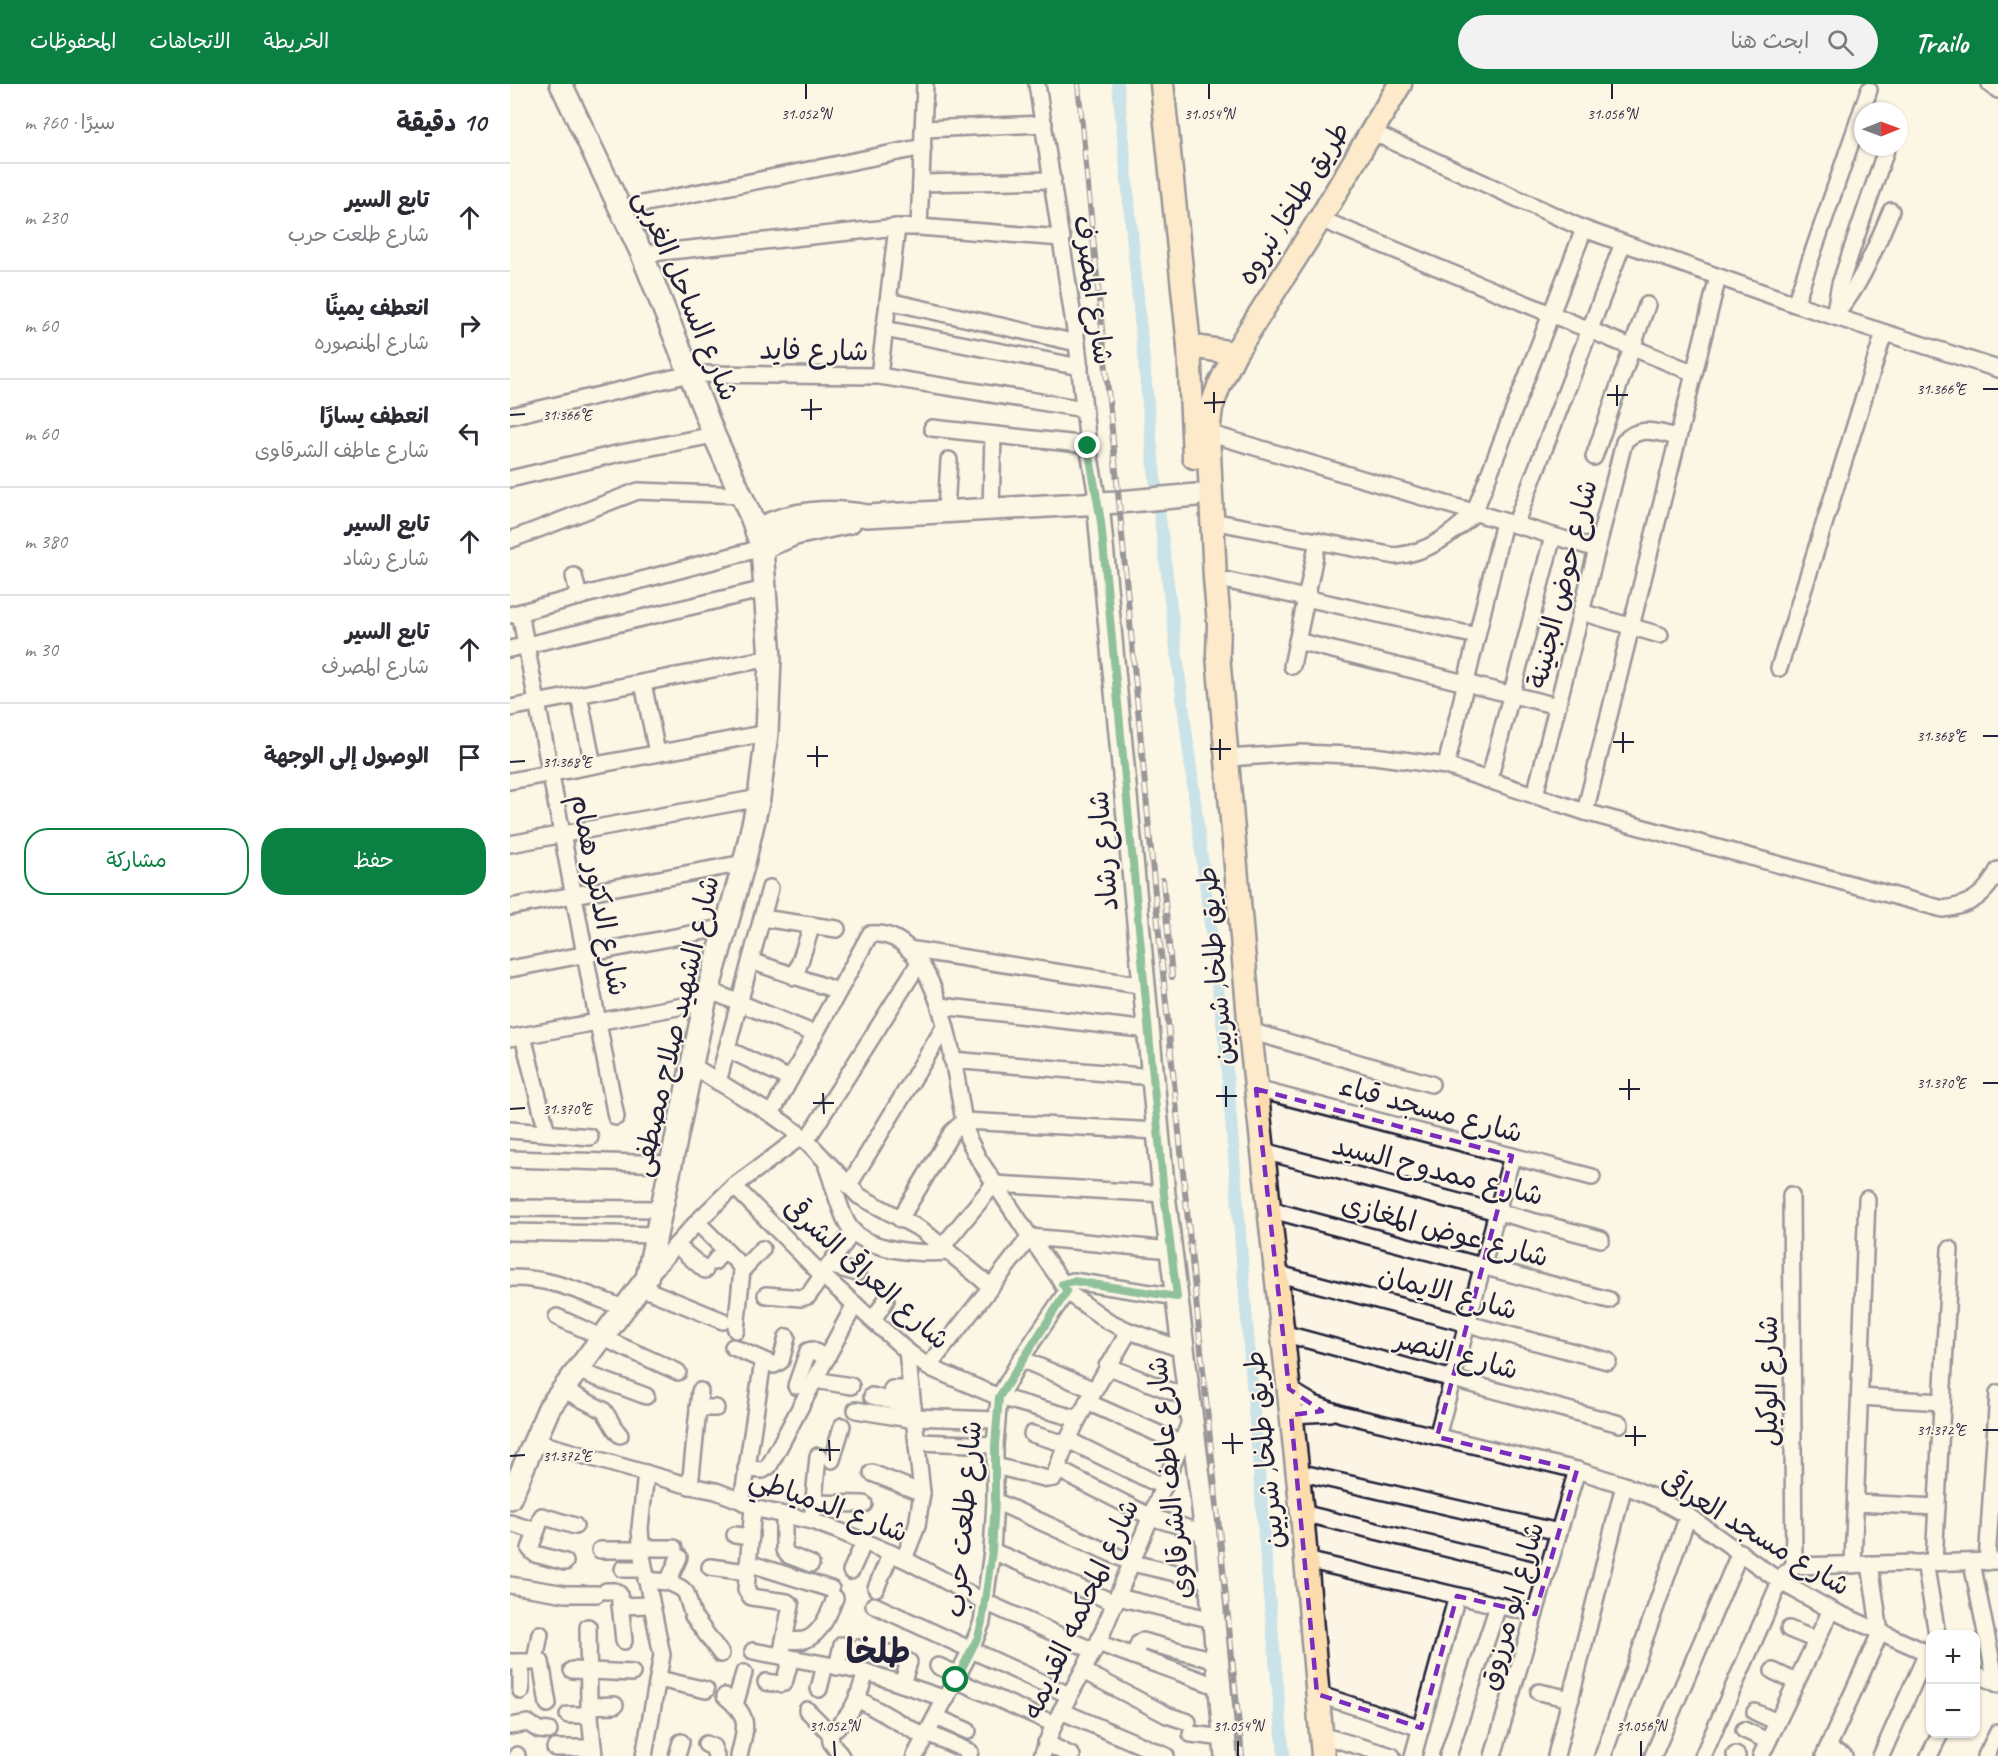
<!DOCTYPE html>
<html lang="ar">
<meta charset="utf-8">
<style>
body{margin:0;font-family:Caveat,"Playpen Sans Arabic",sans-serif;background:#f2f2f3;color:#2b2b33;direction:rtl}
.controls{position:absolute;right:18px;bottom:18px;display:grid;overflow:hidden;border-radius:12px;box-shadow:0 2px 4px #0004}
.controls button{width:54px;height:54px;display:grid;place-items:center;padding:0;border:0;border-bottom:2px solid #e1e1e2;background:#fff;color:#2b2b33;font:30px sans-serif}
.compass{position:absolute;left:1344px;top:18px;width:54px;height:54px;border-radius:50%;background:#fff;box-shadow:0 2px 4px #0004;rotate:89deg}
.stop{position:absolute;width:18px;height:18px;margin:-14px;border:4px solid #0b8043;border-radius:50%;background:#fff}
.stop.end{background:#0b8043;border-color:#fff;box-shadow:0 2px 6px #0008}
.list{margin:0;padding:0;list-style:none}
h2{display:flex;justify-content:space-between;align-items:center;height:78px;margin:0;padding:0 24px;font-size:26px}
h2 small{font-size:20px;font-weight:400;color:#7c7c81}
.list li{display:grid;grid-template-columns:39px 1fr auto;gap:18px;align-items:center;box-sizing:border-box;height:108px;padding:0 24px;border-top:2px solid #e1e1e2}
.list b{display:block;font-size:22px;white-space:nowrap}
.list p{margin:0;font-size:20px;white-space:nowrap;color:#7c7c81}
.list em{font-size:20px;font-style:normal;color:#7c7c81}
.actions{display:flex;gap:12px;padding:18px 24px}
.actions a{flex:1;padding:14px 0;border:2px solid #0b8043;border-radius:24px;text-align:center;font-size:21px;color:#0b8043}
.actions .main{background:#0b8043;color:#fff}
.icon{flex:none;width:33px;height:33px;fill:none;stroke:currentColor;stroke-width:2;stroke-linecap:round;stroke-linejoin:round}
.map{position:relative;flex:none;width:1488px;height:1672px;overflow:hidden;direction:ltr}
header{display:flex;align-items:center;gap:36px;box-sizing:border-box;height:84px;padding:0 30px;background:#0b8043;color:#fff}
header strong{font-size:28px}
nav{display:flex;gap:33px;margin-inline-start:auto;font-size:21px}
.search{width:420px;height:54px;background:#f2f2f3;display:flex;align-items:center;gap:15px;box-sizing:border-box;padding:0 21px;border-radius:33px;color:#7c7c81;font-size:22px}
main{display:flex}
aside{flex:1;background:#fff}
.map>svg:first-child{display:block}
</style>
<header>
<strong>Trailo</strong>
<div class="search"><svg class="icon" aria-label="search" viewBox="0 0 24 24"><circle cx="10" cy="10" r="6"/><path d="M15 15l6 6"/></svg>ابحث هنا</div>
<nav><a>الخريطة</a><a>الاتجاهات</a><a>المحفوظات</a></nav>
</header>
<main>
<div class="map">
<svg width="1488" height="1672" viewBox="0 0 1488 1672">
<rect width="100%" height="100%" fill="#fcf5e5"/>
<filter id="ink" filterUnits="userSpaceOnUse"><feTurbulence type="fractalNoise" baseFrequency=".0167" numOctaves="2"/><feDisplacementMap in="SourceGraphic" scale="12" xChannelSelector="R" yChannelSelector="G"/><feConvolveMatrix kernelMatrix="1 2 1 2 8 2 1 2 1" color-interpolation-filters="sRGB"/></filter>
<g filter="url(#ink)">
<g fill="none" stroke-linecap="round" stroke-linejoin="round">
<polyline stroke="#8ccced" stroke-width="12" points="608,0 644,385 715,961 757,1488 774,1672"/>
<defs>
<g id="street">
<polyline points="527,0 567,259 578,361 588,419"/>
<polyline points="1480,0 1488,6"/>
<polyline points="413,45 534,40"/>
<polyline points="862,48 1074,145 1285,220 1488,285"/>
<polyline points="411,99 543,96"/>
<polyline points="112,124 413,63"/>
<polyline points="810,135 1184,289"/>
<polyline points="409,143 415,0"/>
<polyline points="132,170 387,143 409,143 552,154"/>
<polyline points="378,217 567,259"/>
<polyline points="1285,220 1359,6"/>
<polyline points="1324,232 1330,200 1377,63"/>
<path d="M1324 232C1351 202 1365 164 1381 127"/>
<polyline points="374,245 570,283"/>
<polyline points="369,292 387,143"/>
<polyline points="0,332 180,290 369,292 574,325"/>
<polyline points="422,344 578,361"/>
<polyline points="698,349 1087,465"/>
<polyline points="1084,373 1137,221"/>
<polyline points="0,395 106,370 204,351"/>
<polyline points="481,425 483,351"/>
<polyline points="436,427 439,376"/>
<path d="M702 437 885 472C918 469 941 451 964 429L1074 145"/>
<polyline points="1005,441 1113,159"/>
<polyline points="0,456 128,407 231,411"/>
<polyline points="64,492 69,513"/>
<polyline points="705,494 967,552"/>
<polyline points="1071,528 1150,551"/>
<polyline points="10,529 106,1033"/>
<polyline points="0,531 252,464"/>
<polyline points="787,557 1047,622"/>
<polyline points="0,565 255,505"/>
<polyline points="782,582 808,457"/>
<polyline points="1269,584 1374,249"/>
<polyline points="133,599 147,669"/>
<polyline points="69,611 83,681"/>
<polyline points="0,624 260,574"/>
<path d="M718 674 791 669 864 672 936 682 1075 728 1433 825C1460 822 1476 811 1488 786"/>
<polyline points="936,682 994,438"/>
<polyline points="979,696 1043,452"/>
<polyline points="0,697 257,649"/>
<path d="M1025 711 1114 358C1130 340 1148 349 1168 353"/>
<polyline points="1075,728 1208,193"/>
<polyline points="0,760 249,714"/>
<polyline points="0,823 234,779"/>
<polyline points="252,834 327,845"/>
<polyline points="398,865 635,902"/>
<polyline points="241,877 328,907"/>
<polyline points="0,885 216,843"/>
<polyline points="285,893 302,841"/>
<polyline points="198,906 305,950"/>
<polyline points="431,922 639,946"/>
<polyline points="740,947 921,1000"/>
<polyline points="13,952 37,1049"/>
<polyline points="0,954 195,918"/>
<polyline points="217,965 280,995"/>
<polyline points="442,976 643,993"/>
<polyline points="181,981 261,1030 292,1052 349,1112 412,1146 480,1202"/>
<polyline points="208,998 260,804"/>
<polyline points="746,1005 1082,1093"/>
<path d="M261 1030 360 850C431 844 444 988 454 1037L458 1054 468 1074 520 1153 561 1211 598 1237 619 1247 674 1266"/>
<polyline points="0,1046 80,1053"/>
<polyline points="296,1057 409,879"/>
<polyline points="753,1067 1091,1155"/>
<polyline points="0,1075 161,1080"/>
<path d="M317 1083C324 1101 328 1122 337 1139 352 1168 410 1170 439 1168"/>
<polyline points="339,1101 435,942"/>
<polyline points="224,1102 312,1191 397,1267 418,1283 489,1313 568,1335"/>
<polyline points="1281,1111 1284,1482"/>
<polyline points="0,1124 151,1125"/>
<polyline points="758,1125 1099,1216"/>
<polyline points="390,1135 442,1048 454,1037 648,1047"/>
<polyline points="187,1138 228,1179 232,1186 226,1246"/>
<polyline points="0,1148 147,1151"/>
<polyline points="166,1161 195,1186"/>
<polyline points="432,1163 484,1100 654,1110"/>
<polyline points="204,1178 215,1165"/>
<polyline points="319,1181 347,1189"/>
<polyline points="232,1186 252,1165"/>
<polyline points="765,1189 1098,1277"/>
<polyline points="139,1191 187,1138 224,1102 292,1052"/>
<path d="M0 1194C42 1193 75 1210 114 1224"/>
<polyline points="552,1200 563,1197 667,1213"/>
<polyline points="130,1203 213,1237"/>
<polyline points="256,1211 291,1214 298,1212 343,1147"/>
<polyline points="47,1233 168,1288"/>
<polyline points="363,1236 376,1216"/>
<polyline points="772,1249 1110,1340"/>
<polyline points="223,1263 264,1281 271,1277 277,1253"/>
<polyline points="511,1275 584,1306"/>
<polyline points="597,1282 680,1315"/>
<polyline points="418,1283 520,1153 661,1166"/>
<polyline points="66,1286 136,1312"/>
<polyline points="305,1296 341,1302"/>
<polyline points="286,1302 298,1267 302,1266 317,1274"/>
<path d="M52 1305 93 1326C100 1334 102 1343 110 1351"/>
<polyline points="382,1305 401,1305"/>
<polyline points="779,1305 804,1320 832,1330 1067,1386 1114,1401 1147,1415 1178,1432 1271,1498 1321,1526 1420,1570"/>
<polyline points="362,1312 403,1322"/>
<polyline points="1350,1313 1432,1318"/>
<polyline points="577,1318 672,1360"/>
<polyline points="188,1324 206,1324"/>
<polyline points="346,1326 405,1336"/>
<polyline points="781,1331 820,1329"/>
<polyline points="404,1333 487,1336"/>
<polyline points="522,1350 556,1360"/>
<polyline points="927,1353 1002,1072"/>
<polyline points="558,1356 654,1403"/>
<polyline points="23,1357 180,1402 206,1407 232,1417 243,1424 302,1437 329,1447 394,1475 475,1518 584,1567"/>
<polyline points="408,1358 485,1361"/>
<polyline points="322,1376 332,1342"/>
<polyline points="485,1382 538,1395 544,1394 556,1360 568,1335 619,1247"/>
<polyline points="236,1385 253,1386 259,1382 345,1220"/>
<polyline points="547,1385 641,1433 696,1450"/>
<polyline points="788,1388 1049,1448"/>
<polyline points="362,1389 412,1409"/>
<polyline points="180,1402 190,1307"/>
<polyline points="232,1417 253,1277"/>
<polyline points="485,1417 622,1479 700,1497"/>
<polyline points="304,1419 354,1420"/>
<polyline points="1346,1419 1427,1423"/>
<polyline points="243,1424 236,1506 241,1513 277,1518 281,1521 271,1572"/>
<polyline points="792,1429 1037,1489"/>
<polyline points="274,1432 274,1466 278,1471 301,1480"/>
<polyline points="302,1437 308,1372"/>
<polyline points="0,1439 26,1447"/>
<polyline points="225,1451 241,1453"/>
<polyline points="131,1464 164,1464"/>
<polyline points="90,1466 131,1466"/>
<polyline points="482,1467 605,1519"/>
<polyline points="394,1475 407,1442 412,1409 397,1267"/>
<polyline points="796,1476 1025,1530"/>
<polyline points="55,1478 25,1470 20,1465 32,1432 65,1442"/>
<polyline points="1415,1478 1427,1550"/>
<polyline points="1477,1478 1488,1309"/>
<polyline points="238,1479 321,1505"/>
<polyline points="1424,1479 1440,1165"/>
<polyline points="1462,1479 1486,1599"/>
<polyline points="1343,1481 1357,1115"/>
<polyline points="200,1483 237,1488"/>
<polyline points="113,1485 134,1485"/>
<polyline points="341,1487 354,1458"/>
<polyline points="136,1496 158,1498 171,1504 176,1509 183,1532 211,1570"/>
<polyline points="158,1498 169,1473"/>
<polyline points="0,1501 56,1510 87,1510"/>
<polyline points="366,1504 381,1469"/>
<polyline points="96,1507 105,1507 109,1510 114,1557"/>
<polyline points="608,1513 703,1536"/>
<polyline points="364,1521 559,1611"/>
<polyline points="110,1522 141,1521"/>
<polyline points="78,1543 79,1622 84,1672"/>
<polyline points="1279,1545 1306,1556"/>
<path d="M274 1556C280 1556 287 1557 294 1556 310 1552 320 1528 325 1514"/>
<polyline points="588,1559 709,1603"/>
<polyline points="243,1567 356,1588 436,1615"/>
<polyline points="380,1569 399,1578 392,1600"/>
<polyline points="624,1572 629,1559 632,1557 707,1577"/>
<polyline points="25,1577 30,1550"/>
<polyline points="0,1578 31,1578 38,1620"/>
<polyline points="11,1578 11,1607"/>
<polyline points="428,1582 449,1591"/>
<polyline points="327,1583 332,1561"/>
<polyline points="62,1586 122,1589"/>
<polyline points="343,1586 348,1564"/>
<polyline points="573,1587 657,1631 678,1638"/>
<polyline points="1263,1587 1286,1598"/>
<polyline points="1466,1590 1488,1600"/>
<polyline points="149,1595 196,1606"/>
<polyline points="446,1596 544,1640"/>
<polyline points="256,1598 270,1600 274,1599 281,1574"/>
<polyline points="309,1605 315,1581"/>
<polyline points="1029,1608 1061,1615"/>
<polyline points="807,1610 911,1644"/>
<path d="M215 1612C241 1633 236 1642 229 1672"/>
<polyline points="348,1615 415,1653"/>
<polyline points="225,1621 234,1589"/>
<polyline points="79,1622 105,1621"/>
<polyline points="297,1626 320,1649 321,1658 331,1672"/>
<polyline points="551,1627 656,1672"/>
<polyline points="1245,1628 1267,1638"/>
<polyline points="58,1631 80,1631"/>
<polyline points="426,1633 458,1647"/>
<polyline points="0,1642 18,1639 29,1646 39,1647"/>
<polyline points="1234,1646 1258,1657"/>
<path d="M320 1649C343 1631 348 1615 356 1588"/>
<polyline points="417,1649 460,1668"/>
<polyline points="681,1650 714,1654"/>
<polyline points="811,1651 882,1672"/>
<polyline points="536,1659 562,1672"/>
<polyline points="196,1660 203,1663 206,1672"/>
<polyline points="45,1664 83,1664"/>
<polyline points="1318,1665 1334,1672"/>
<polyline points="1225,1671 1227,1672"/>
<polyline points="7,1672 7,1671"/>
<polyline points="134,1672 152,1571 132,1472 130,1444 136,1389"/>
<polyline points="167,1672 171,1658"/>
<polyline points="405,1672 461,1566 472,1538 482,1467 485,1417 485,1361 489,1313 511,1275 557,1207"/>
<polyline points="532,1672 544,1640 588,1559 681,1336"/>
<polyline points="903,1672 947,1512"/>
<polyline points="938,1672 988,1522"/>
<polyline points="983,1672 1067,1386"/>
<polyline points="1046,1672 1114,1401"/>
<polyline points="1093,1672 1178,1432"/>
<polyline points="1143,1672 1230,1468"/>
<polyline points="1193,1672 1273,1491 1284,1482 1488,1477"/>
<polyline points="1251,1672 1321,1526"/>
<polyline points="1314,1672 1370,1549 1360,1480"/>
<polyline points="1371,1672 1417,1569"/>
<polyline points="1419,1672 1430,1650"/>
<polyline points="1476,1672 1488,1648"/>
</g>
<g id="secondary">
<polyline points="588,419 654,1110 696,1450 716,1672"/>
<path d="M246 446C280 428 320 425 357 432L609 418 686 411"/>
<polyline points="252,464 285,450 340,438"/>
<polyline points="0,1414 39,1324 137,1194 195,918 234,779 249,714 257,649 260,574 252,464 242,435 204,351 132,170 51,0"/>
</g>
<g id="primary">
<polyline points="652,0 679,262 684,373"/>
<polyline points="679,262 725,269"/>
<polyline points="813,1672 792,1429 740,947 708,571 709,540 705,494 698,349 701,324 709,302 725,269 810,135 890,0"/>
</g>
</defs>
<use href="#street" stroke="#22223b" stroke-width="20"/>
<use href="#secondary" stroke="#22223b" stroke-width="26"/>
<use href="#primary" stroke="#22223b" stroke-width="27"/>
<use href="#street" stroke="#fcf5e5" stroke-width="15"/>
<use href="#secondary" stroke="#fcf5e5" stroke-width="21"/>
<use href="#primary" stroke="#fcdcac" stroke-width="22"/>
<defs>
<g id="rail">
<polyline points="568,0 609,418 645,810 732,1672"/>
<polyline points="653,796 662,893"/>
</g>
</defs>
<use href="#rail" stroke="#22223b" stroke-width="6"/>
<use href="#rail" stroke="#fcf5e5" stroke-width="4" stroke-dasharray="11" stroke-linecap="butt"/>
</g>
</g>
<g fill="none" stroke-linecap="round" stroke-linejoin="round" filter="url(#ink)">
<polyline stroke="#0b8043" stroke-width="8" points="446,1596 468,1553 472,1538 482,1467 485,1417 485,1361 489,1313 557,1207 552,1200 563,1197 667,1213 654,1110 591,438 578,362"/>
</g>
<path d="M0 0H1488V1672H0ZM746 1005 1002 1072 927 1353 1067 1386 1025 1530 947 1512 911 1644 807 1610 781 1331 812 1327 779 1305Z" fill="#fcf5e5" fill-opacity=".55" fill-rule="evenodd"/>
<path fill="none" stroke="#7b2cbf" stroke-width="4.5" stroke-dasharray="12 8" stroke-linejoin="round" d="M746 1005 1002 1072 927 1353 1067 1386 1025 1530 947 1512 911 1644 807 1610 781 1331 812 1327 779 1305Z"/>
<path fill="none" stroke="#22223b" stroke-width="2" d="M296 0V15M699 0V15M1102 0V15M1107 301V322M1473 305H1488M704 308V329M1097 311H1118M301 315V336M694 319 715 318M291 326 312 325M0 331 15 330M1113 648V669M1473 652H1488M710 655V676M1103 658H1124M307 662V683M700 665H721M297 672H318M0 678 15 677M1119 995V1016M1473 999H1488M716 1002V1023M1109 1005H1130M313 1009 314 1030M706 1012H727M303 1019H324M0 1025 15 1024M1125 1342V1362M1473 1346H1488M722 1349 723 1370M1115 1352H1136M319 1356 320 1377M712 1359H733M309 1366H330M0 1372 15 1371M324 1657 325 1672M728 1657V1672M1131 1657V1672"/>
<g text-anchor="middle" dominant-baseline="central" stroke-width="4.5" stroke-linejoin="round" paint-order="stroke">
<g font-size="28" fill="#22223b" stroke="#fcf5e5">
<text transform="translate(783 119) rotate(-58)">طريق طلخا, نبروه</text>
<text transform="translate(584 206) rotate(82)">شارع المصرف</text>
<text transform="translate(177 211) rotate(67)">شارع الساحل الغربى</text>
<text transform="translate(304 266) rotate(1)">شارع فايد</text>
<text transform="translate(1052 500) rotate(-76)">شارع حوض الجنينة</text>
<text transform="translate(593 767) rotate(-95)">شارع رشاد</text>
<text transform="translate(90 811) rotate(79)">شارع الدكتور همام</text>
<text transform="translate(705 882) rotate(-95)">طريق طلخا, شربين</text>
<text transform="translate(165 942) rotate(-77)">شارع الشهيد صلاح مصطفى</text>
<text transform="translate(921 1025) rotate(15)">شارع مسجد قباء</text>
<text transform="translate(928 1086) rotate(14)">شارع ممدوح السيد</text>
<text transform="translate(935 1146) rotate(15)">شارع عوض المغازى</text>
<text transform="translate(357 1189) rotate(42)">شارع العراقى الشرقى</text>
<text transform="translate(938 1208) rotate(15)">شارع الايمان</text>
<text transform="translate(947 1270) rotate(15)">شارع النصر</text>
<text transform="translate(1257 1297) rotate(-90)">شارع الوكيل</text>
<text transform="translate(754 1366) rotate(-96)">طريق طلخا, شربين</text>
<text transform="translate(659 1394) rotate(-96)">شارع عاطف الشرقاوى</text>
<text transform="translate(319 1421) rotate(20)">شارع الدمياطي</text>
<text transform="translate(453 1435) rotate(-85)">شارع طلعت حرب</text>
<text transform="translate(1246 1449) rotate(31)">شارع مسجد العراقى</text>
<text transform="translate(1001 1522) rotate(-74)">شارع ابو مرزوق</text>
<text transform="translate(570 1525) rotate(-65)">شارع المحكمه القديمه</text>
</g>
<g font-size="34" font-weight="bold" fill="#22223b" stroke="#fcf5e5">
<text x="368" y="1567">طلخا</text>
</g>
</g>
<g font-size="15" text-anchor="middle" fill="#22223b" stroke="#fcf5e5" stroke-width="4.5" stroke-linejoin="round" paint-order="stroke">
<text x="296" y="35">31.052°N</text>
<text x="699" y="35">31.054°N</text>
<text x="1102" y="35">31.056°N</text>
<text x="1431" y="310">31.366°E</text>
<text x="57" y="336">31.366°E</text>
<text x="1431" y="657">31.368°E</text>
<text x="57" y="683">31.368°E</text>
<text x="1431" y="1004">31.370°E</text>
<text x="57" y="1030">31.370°E</text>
<text x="1431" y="1351">31.372°E</text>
<text x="57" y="1377">31.372°E</text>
<text x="324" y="1647">31.052°N</text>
<text x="728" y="1647">31.054°N</text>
<text x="1131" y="1647">31.056°N</text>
</g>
</svg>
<div class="controls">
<button>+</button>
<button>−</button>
</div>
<svg class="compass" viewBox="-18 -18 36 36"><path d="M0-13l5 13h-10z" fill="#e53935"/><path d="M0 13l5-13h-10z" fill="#7c7c81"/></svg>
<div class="stop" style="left:446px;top:1596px"></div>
<div class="stop end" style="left:578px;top:362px"></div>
</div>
<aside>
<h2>10 دقيقة<small>سيرًا · 760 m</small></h2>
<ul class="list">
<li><svg class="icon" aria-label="ahead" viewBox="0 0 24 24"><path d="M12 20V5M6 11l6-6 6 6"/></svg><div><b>تابع السير</b><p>شارع طلعت حرب</p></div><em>230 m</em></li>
<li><svg class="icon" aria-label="right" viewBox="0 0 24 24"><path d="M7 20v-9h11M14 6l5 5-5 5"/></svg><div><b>انعطف يمينًا</b><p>شارع المنصوره</p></div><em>60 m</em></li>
<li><svg class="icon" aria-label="left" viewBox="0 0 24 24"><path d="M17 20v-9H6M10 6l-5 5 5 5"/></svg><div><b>انعطف يسارًا</b><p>شارع عاطف الشرقاوى</p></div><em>60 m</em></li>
<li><svg class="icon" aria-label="ahead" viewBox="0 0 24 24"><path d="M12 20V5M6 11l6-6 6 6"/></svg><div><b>تابع السير</b><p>شارع رشاد</p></div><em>380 m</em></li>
<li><svg class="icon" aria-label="ahead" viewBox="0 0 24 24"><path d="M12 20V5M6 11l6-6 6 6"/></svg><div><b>تابع السير</b><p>شارع المصرف</p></div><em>30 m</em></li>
<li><svg class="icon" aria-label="arrive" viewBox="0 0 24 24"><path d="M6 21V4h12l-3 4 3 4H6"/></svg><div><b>الوصول إلى الوجهة</b></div></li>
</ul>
<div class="actions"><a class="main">حفظ</a><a>مشاركة</a></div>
</aside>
</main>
